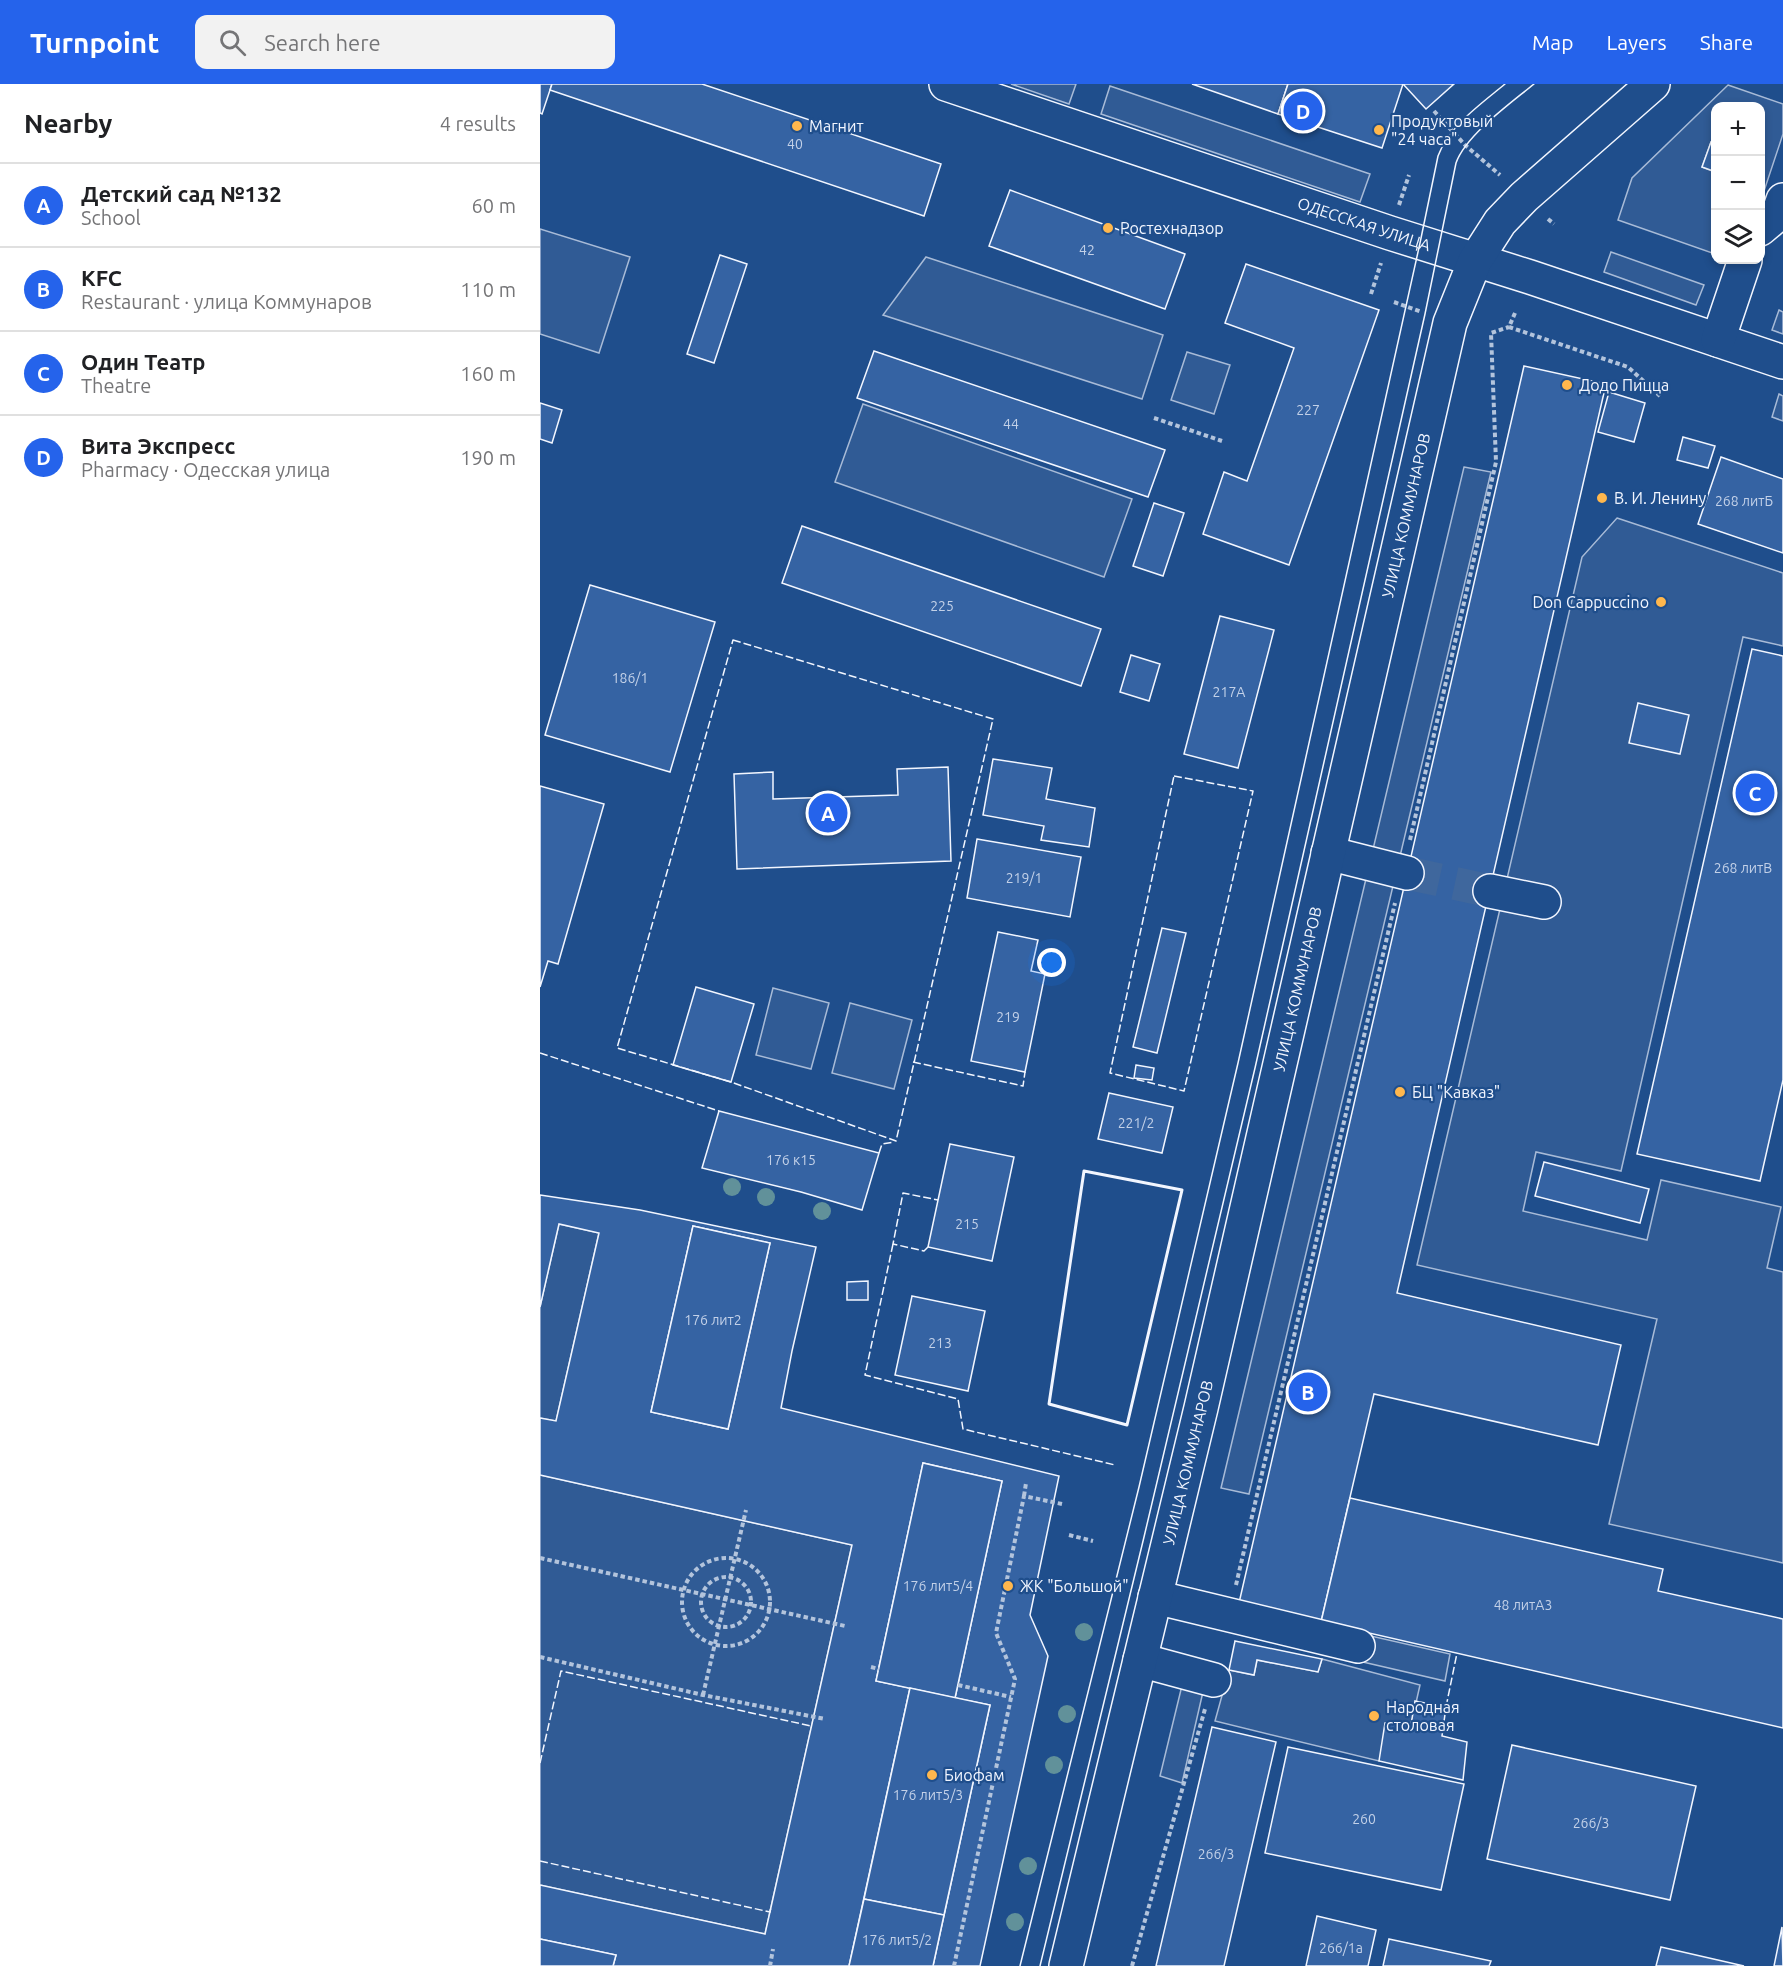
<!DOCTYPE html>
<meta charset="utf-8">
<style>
body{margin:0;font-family:Ubuntu,sans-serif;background:#f2f2f2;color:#202124}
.controls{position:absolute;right:18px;top:18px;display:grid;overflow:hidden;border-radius:12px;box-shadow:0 3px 9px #0003}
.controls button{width:54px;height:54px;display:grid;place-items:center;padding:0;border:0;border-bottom:2px solid #e0e0e0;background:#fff;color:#202124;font:30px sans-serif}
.you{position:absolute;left:512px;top:879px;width:21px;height:21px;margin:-15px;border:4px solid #fff;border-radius:50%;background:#1a73e8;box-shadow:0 0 0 9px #1a73e833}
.badge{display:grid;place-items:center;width:39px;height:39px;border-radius:50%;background:#2563eb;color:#fff;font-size:20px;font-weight:700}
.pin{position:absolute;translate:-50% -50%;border:3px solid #fff;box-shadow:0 2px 6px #0006}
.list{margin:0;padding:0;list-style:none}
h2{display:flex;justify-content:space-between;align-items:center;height:78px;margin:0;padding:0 24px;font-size:26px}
h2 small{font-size:20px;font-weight:400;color:#757577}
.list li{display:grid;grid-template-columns:39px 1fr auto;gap:18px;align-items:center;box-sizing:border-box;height:84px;padding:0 24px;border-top:2px solid #e0e0e0}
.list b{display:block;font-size:22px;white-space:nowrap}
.list p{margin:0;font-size:20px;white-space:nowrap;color:#757577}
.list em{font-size:20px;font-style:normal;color:#757577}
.icon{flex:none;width:33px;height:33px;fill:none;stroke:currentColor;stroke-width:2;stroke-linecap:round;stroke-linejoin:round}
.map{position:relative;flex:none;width:1243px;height:1882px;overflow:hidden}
header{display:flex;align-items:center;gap:36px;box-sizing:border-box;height:84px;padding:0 30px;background:#2563eb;color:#fff}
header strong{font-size:28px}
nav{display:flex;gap:33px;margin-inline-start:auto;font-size:21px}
.search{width:420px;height:54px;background:#f2f2f2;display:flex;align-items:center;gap:15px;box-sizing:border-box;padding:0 21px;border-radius:12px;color:#757577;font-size:22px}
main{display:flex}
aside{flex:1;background:#fff}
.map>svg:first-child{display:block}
</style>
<header>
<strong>Turnpoint</strong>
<div class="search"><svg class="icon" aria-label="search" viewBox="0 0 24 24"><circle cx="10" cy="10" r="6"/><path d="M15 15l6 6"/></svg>Search here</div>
<nav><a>Map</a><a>Layers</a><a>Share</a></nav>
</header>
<main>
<aside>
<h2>Nearby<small>4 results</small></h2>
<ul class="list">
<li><span class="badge">A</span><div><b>Детский сад №132</b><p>School</p></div><em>60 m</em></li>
<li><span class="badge">B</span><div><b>KFC</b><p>Restaurant · улица Коммунаров</p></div><em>110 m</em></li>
<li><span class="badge">C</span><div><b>Один Театр</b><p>Theatre</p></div><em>160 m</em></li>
<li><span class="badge">D</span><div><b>Вита Экспресс</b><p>Pharmacy · Одесская улица</p></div><em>190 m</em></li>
</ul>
</aside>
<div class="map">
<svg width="1243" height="1882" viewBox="0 0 1243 1882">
<rect width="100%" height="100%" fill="#1f4e8c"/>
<g fill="#305b95" stroke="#a8bbd7" stroke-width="1.5">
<polygon points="471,0 536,0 529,20"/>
<polygon points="1188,1 1243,20 1243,50 1221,116 1220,22 1176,22 1175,59 1171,58 1162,83 1175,88 1175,170 1078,136 1092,94"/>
<polygon points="570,2 830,90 820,118 561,30"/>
<polygon points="0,145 90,173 59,269 0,250"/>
<polygon points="1071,168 1164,201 1156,221 1064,188"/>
<polygon points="386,173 623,251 602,315 343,231"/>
<polygon points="1239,226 1243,228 1243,250 1232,246"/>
<polygon points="647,268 690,281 674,330 631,316"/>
<polygon points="1239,310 1243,312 1243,337 1232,333"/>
<polygon points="323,320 592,415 564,493 295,398"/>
<polygon points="924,383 951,388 709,1410 681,1404"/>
<polygon points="1077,434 1243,489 1243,562 1203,553 1081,1087 996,1068 983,1127 1107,1156 1121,1096 1241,1123 1227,1184 1243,1188 1243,1479 1069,1440 1117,1235 877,1181 1042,473"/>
<polygon points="233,904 289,919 271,985 216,971"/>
<polygon points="310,919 372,936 354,1005 292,989"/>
<polygon points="19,1140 59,1149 16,1337 0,1334 0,1223"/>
<polygon points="0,1391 312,1461 225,1850 0,1801"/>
<polygon points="708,1524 910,1570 905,1597 702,1550"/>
<polygon points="782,1575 880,1601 871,1641 839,1677 675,1637 689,1586 714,1591 717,1576 778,1588"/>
<polygon points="647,1581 668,1586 642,1699 620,1692"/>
</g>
<g fill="#3563a3" stroke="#f2f6ff" stroke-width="1.5" fill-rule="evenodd">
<polygon points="0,0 12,0 2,30 0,29"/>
<polygon points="12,0 162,0 401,80 384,132 10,6"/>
<polygon points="652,0 748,0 738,30"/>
<polygon points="748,0 863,0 842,64 738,30"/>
<polygon points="863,0 914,0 886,25"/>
<polygon points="1171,58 1176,59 1176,88 1162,83"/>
<polygon points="470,106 645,170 625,225 449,162"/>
<polygon points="180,171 207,180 174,279 147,270"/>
<polygon points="706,180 839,226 749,481 663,450 684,388 707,397 754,264 685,239"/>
<polygon points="334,267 625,366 608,413 317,314"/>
<polygon points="984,282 1066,300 857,1209 1081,1261 1058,1361 834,1310 781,1538 699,1519"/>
<polygon points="1069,308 1105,319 1094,358 1058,348"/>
<polygon points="0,319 22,326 12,359 0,355"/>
<polygon points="1143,353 1175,362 1168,384 1137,376"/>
<polygon points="1181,373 1243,395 1243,469 1158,440"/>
<polygon points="614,419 644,429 623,492 593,482"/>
<polygon points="262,442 561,545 541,602 242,499"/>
<polygon points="50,501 175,538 130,688 5,651"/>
<polygon points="680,532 734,546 698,684 644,670"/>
<polygon points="1212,565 1243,572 1243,996 1220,1097 1097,1070"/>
<polygon points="591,571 620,580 609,617 580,608"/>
<polygon points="1098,619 1149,631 1140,670 1089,659"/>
<polygon points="453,675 512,684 506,715 555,724 549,763 501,756 504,742 443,731"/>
<polygon points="408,683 411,777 197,785 194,690 233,688 233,715 358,711 357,685"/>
<polygon points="0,702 64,720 18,880 8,877 0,903"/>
<polygon points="437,755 541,773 530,833 427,814"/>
<polygon points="622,844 646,849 617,969 593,963"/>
<polygon points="458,848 498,856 491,887 505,890 485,988 431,977"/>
<polygon points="156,903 214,920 191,998 133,981"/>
<polygon points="596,981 614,984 612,996 594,994"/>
<polygon points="569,1009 633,1023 622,1069 558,1055"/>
<polygon points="179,1027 339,1069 322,1126 261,1108 162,1084"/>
<polygon points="410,1060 474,1073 452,1177 388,1163"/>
<polygon points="1004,1078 1109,1105 1100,1139 995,1112"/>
<path d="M0 1111 100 1126 276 1163 252 1267 241 1324 519 1392 490 1531 508 1572 440 1882H393L450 1621 415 1614 462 1397 383 1379 336 1597 370 1604 309 1882H73L76 1871 0 1855V1801L225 1850 312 1461 0 1391V1334L16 1337 59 1149 19 1140 0 1223ZM153 1142 230 1159 188 1345 111 1328Z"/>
<polygon points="153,1142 230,1159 188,1345 111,1328"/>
<polygon points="328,1197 328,1216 307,1216 307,1198"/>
<polygon points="372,1212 445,1227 428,1307 355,1291"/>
<polygon points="383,1379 462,1397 415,1614 336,1597"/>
<polygon points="810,1414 1123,1485 1118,1507 1243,1535 1243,1644 781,1538"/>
<polygon points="695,1557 782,1575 778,1588 717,1576 714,1591 689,1586"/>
<polygon points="370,1604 450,1621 404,1831 324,1815"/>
<polygon points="875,1617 906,1623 902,1652 927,1658 923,1696 839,1677 845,1639 871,1641"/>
<polygon points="672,1643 736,1658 684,1882 616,1882"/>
<polygon points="972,1661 1156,1702 1130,1816 947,1775"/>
<polygon points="748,1663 924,1700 901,1806 725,1769"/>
<polygon points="324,1815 404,1831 393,1882 309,1882"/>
<polygon points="777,1832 836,1846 828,1882 766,1882"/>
<polygon points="1242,1843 1243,1882 1234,1882"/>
<polygon points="0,1855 76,1871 73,1882 0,1882"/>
<polygon points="849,1855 951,1877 949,1882 843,1882"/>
<polygon points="1121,1863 1204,1882 1116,1882"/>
</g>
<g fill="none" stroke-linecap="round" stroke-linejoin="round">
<polyline stroke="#3f679d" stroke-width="33" stroke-dasharray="33 16" stroke-linecap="butt" points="867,789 950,807"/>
<defs>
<g id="minor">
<path id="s1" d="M406 0 850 149 990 193 1243 278"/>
<polyline points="1220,145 1238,130 1243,116"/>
<polyline points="1178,256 1205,176"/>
<polyline points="788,769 867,789"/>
<polyline points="950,807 1004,818"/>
<polyline points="615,1513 818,1562"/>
<polyline points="600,1576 674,1596"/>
</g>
<g id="major">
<path id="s2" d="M526 1882 661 1324 910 239 935 177 960 138 984 113 1113 0"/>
</g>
</defs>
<use href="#minor" stroke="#f2f6ff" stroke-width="36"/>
<use href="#major" stroke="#f2f6ff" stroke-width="36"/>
<g stroke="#b3c4dc" stroke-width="4" stroke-dasharray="4.5 3" stroke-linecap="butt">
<polyline points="894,27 925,61 960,91"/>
<polyline points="859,121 869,91"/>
<polyline points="1008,135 1014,140"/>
<polyline points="831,210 841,179"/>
<polyline points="854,218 882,228"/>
<polyline points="975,229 969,243 1088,283 1120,312"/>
<polyline points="614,334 682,357"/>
<polyline points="870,756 956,378 951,249 969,243"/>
<polyline points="484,1412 486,1399"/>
<polyline points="529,1451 553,1457"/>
<polyline points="0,1474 305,1542"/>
<circle cx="186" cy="1518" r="44"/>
<circle cx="186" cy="1518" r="25"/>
<polyline points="696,1501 855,819"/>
<polyline points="0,1573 163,1611 285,1635"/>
<polyline points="331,1583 339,1585"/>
<polyline points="418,1601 471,1613"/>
<polyline points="163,1611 206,1426"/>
<polyline points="230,1882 233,1865"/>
<polyline points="414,1882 475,1595 456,1549 484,1412 522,1420"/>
<polyline points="592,1882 665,1625"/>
</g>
<use href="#minor" stroke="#1f4e8c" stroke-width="33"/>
<use href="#major" stroke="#1f4e8c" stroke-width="33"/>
<g stroke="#f2f6ff" stroke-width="1.5">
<path d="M480 1882 599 1403 698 979 880 159 898 72C909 42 941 20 965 0"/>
<path d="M500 1882 604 1453 715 984 885 230 916 79C926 51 971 19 994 0"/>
</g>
<g stroke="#f2f6ff" stroke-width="1.5" stroke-dasharray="8 3" stroke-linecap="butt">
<polygon points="193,556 453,635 356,1057 191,998 77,964"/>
<polygon points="634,692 713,707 644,1007 570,989"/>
<polyline points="0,969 179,1027"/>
<polyline points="373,978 483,1002 485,988"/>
<polyline points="339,1069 342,1060 354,1058"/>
<polyline points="353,1160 325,1291 418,1315 423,1345 575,1381"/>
<polyline points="388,1163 384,1167 353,1160 363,1109 398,1116"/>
<polyline points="906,1623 917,1569"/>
<polyline points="0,1679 21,1587 271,1642 271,1644"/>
<polyline points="0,1777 230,1828 231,1823"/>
</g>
<polygon stroke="#f2f6ff" stroke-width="3" points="544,1087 642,1106 587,1341 509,1320"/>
</g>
<g fill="#61919a">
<circle cx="192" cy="1103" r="9"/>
<circle cx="226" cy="1113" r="9"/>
<circle cx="282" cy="1127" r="9"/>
<circle cx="544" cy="1548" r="9"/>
<circle cx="527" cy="1630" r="9"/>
<circle cx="514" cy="1681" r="9"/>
<circle cx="488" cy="1782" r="9"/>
<circle cx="475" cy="1838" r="9"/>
</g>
<g fill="#ffb74d" stroke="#1f4e8c" stroke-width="2">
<circle cx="257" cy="42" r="6"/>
<circle cx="839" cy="46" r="6"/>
<circle cx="568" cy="144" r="6"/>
<circle cx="1027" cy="301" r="6"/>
<circle cx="1062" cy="414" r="6"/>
<circle cx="1121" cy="518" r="6"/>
<circle cx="860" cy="1008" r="6"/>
<circle cx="468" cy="1502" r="6"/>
<circle cx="834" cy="1632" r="6"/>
<circle cx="392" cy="1691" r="6"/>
</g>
<g text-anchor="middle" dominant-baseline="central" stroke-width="4.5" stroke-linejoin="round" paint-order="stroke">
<g font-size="14" fill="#c3d1e8">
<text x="255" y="60">40</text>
<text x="547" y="166">42</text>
<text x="768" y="326">227</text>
<text x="471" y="340">44</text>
<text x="1204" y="417">268 литБ</text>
<text x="402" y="522">225</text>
<text x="90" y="594">186/1</text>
<text x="689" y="608">217А</text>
<text x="1203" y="784">268 литВ</text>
<text x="484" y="794">219/1</text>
<text x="468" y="933">219</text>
<text x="596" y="1039">221/2</text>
<text x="251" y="1076">176 к15</text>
<text x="427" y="1140">215</text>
<text x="173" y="1236">176 лит2</text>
<text x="400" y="1259">213</text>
<text x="398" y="1502">176 лит5/4</text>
<text x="983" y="1521">48 литА3</text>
<text x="388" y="1711">176 лит5/3</text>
<text x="824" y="1735">260</text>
<text x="1051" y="1739">266/3</text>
<text x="676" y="1770">266/3</text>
<text x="357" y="1856">176 лит5/2</text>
<text x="801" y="1864">266/1а</text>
</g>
<g font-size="16" fill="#f2f6ff" stroke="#1f4e8c" text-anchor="start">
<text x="851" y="37">Продуктовый<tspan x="851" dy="18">"24 часа"</tspan></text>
<text x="269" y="42">Магнит</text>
<text x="580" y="144">Ростехнадзор</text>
<text x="1039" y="301">Додо Пицца</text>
<text x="1074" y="414">В. И. Ленину</text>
<text x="1109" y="518" text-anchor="end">Don Cappuccino</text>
<text x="872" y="1008">БЦ "Кавказ"</text>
<text x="480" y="1502">ЖК "Большой"</text>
<text x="846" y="1623">Народная<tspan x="846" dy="18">столовая</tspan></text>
<text x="404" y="1691">Биофам</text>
</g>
<g font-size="16" fill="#f2f6ff" stroke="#1f4e8c">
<text stroke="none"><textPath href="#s1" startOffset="441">ОДЕССКАЯ УЛИЦА</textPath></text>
<text stroke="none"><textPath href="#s2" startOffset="1490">УЛИЦА КОММУНАРОВ</textPath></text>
<text stroke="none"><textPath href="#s2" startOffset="1004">УЛИЦА КОММУНАРОВ</textPath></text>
<text stroke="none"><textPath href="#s2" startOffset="518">УЛИЦА КОММУНАРОВ</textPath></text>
</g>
</g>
</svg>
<div class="controls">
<button>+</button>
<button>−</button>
<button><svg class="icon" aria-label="layers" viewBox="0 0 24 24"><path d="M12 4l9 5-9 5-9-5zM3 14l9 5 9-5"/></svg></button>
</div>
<div class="you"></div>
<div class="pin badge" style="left:288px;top:729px">A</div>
<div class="pin badge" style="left:768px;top:1308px">B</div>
<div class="pin badge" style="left:1215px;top:709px">C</div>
<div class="pin badge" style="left:763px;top:27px">D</div>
</div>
</main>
